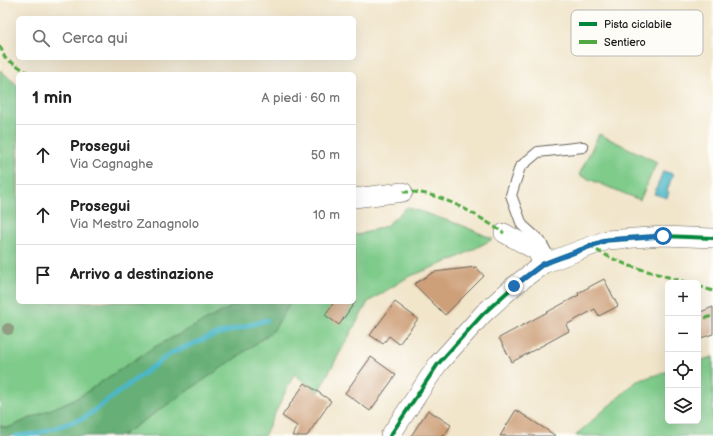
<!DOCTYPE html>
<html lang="it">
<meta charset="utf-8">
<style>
body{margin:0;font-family:"Balsamiq Sans",sans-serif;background:#f6f6f6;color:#222}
.controls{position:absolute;right:12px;bottom:12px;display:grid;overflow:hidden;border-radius:6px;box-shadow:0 4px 16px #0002}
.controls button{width:36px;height:36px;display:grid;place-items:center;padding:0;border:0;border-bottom:1px solid #e0e0e0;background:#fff;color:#222;font:20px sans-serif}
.stop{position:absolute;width:12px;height:12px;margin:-9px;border:3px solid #1f6fb2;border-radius:50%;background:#fff}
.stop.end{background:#1f6fb2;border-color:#fff;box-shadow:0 1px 4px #0008}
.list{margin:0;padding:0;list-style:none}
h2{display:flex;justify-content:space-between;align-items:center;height:52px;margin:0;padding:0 16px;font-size:17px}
h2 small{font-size:13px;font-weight:400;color:#767676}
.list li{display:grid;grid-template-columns:26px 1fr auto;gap:12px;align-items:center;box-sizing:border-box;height:60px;padding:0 16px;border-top:1px solid #e0e0e0}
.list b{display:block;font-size:15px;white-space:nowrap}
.list p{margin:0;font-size:13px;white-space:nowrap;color:#767676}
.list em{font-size:13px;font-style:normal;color:#767676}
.icon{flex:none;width:22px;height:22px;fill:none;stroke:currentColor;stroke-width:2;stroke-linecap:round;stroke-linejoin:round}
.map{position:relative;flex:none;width:713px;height:436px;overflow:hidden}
.search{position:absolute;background:#fff;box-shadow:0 4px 16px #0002;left:16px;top:16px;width:340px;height:44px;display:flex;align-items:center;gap:10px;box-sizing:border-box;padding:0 14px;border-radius:6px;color:#767676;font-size:15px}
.panel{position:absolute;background:#fff;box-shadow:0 4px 16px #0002;left:16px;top:72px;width:340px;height:232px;border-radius:6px}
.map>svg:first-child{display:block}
</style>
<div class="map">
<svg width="713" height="436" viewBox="0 0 713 436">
<rect width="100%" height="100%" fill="#fdfcf7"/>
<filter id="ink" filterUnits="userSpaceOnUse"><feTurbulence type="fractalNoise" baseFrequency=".025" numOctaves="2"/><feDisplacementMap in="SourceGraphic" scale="8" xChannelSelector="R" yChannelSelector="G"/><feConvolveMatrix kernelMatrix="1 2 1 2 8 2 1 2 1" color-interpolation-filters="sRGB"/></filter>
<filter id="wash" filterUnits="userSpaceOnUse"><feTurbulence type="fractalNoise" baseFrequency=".012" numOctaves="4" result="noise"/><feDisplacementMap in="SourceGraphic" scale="16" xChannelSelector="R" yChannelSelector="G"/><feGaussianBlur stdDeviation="0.9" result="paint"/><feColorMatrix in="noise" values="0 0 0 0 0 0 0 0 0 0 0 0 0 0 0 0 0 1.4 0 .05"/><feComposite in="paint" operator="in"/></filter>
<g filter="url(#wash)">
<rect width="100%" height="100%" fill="#f1e5ca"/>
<g fill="#7ecb8a" stroke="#4d7453">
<polygon points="0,70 18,86 18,302 241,302 151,349 79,397 8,428 0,426"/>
<polygon points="599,134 657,162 640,200 579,175"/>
<polygon points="407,207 461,225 493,239 457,258 408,277 368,302 318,392 294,374 264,436 121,436 230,362 273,331 291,302 354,302 354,234 358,235 386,226"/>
<polygon points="713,357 713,436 576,436 578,433 637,381 668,371 668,421 698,421 698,361"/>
</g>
<polygon fill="#66af76" stroke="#416649" points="241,302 291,302 273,331 230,362 121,436 0,436 0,426 8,428 79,397 151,349"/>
<polygon fill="#4cb7c8" stroke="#346a72" points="663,171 673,174 667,191 669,192 667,198 654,194"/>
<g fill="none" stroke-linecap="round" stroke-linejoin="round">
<polyline stroke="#4cb7c8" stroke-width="5" points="16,436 36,434 84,418 171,353 212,336 267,320"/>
</g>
<g id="blocks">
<g fill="#cea07a">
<polygon points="476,267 484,276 445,315 414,284 434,272"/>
<polygon points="604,279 618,306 599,316 595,309 566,325 569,331 512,362 499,338 579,295 578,293"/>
<polygon points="334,302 355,302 339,325 325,315"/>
<polygon points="395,302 418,319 399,344 389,336 383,344 370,335"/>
<polygon points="713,307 713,334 698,339 698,313"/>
<polygon points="371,357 396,375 370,411 345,393"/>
<polygon points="305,383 331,401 307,436 292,436 297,426 282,416"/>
<polygon points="428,410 451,425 444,436 411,436"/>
<polygon points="516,410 556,436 500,436"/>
</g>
</g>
</g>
<g filter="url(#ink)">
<use href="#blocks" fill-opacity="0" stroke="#676259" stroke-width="1"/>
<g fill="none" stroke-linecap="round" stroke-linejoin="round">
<defs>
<polyline id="service" points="547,253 540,241 522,225 511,195 520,167 538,152 583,147"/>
<g id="minor">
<polyline points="354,198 403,192"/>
<polyline points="504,233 537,251 543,264"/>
<polyline points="390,436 438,364 483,314 514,286 543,264 607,240 663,236 713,238"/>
</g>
</defs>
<use href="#service" stroke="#676259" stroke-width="12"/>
<use href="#minor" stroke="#676259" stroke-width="20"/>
<use href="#service" stroke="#fff" stroke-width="10"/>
<use href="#minor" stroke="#fff" stroke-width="19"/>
<g stroke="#52a943" stroke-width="3" stroke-dasharray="6 3" stroke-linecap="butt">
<polyline points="0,46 5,58 30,74"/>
<path d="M403 192C439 190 475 214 504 233"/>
<polyline points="589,246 611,258 630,266 689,283"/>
<polyline points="698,286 713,291"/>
<polyline points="705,318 713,316"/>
</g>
<defs>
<polyline id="cycleway" points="390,436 438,364 483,314 514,286 543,264 607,240 663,236 713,238"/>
</defs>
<use href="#cycleway" stroke="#fdfcf7" stroke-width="6"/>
<use href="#cycleway" stroke="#00873e" stroke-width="4"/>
</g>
<circle fill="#919d82" cx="8" cy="329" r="6"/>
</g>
<g fill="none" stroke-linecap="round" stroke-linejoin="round" filter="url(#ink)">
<polyline stroke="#1f6fb2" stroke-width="5" points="514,286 543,264 607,240 663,236"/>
</g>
<rect x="571" y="10" width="132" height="46" rx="6" fill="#fdfcf7" stroke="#bab9b5" stroke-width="1"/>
<rect x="579" y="22" width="18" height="4" fill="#00873e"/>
<rect x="579" y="40" width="18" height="4" fill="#52a943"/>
<g font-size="11" fill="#1c1c1c">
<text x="604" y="28">Pista ciclabile</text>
<text x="604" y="46">Sentiero</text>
</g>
</svg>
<div class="controls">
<button>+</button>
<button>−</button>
<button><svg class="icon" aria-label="locate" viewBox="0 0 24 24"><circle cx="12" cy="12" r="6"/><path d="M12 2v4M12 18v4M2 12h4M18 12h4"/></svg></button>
<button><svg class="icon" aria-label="layers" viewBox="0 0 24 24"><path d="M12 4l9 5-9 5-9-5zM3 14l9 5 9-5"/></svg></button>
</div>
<div class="stop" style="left:663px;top:236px"></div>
<div class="stop end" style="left:514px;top:286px"></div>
<div class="search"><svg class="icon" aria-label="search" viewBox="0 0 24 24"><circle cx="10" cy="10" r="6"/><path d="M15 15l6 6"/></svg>Cerca qui</div>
<section class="panel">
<h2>1 min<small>A piedi · 60 m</small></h2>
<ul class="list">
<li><svg class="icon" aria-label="ahead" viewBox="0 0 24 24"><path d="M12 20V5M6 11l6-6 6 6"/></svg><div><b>Prosegui</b><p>Via Cagnaghe</p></div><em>50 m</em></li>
<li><svg class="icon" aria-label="ahead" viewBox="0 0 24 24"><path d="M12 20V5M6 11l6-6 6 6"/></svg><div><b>Prosegui</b><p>Via Mestro Zanagnolo</p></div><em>10 m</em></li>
<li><svg class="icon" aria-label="arrive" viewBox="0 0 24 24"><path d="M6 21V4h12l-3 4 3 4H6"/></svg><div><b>Arrivo a destinazione</b></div></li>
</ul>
</section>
</div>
